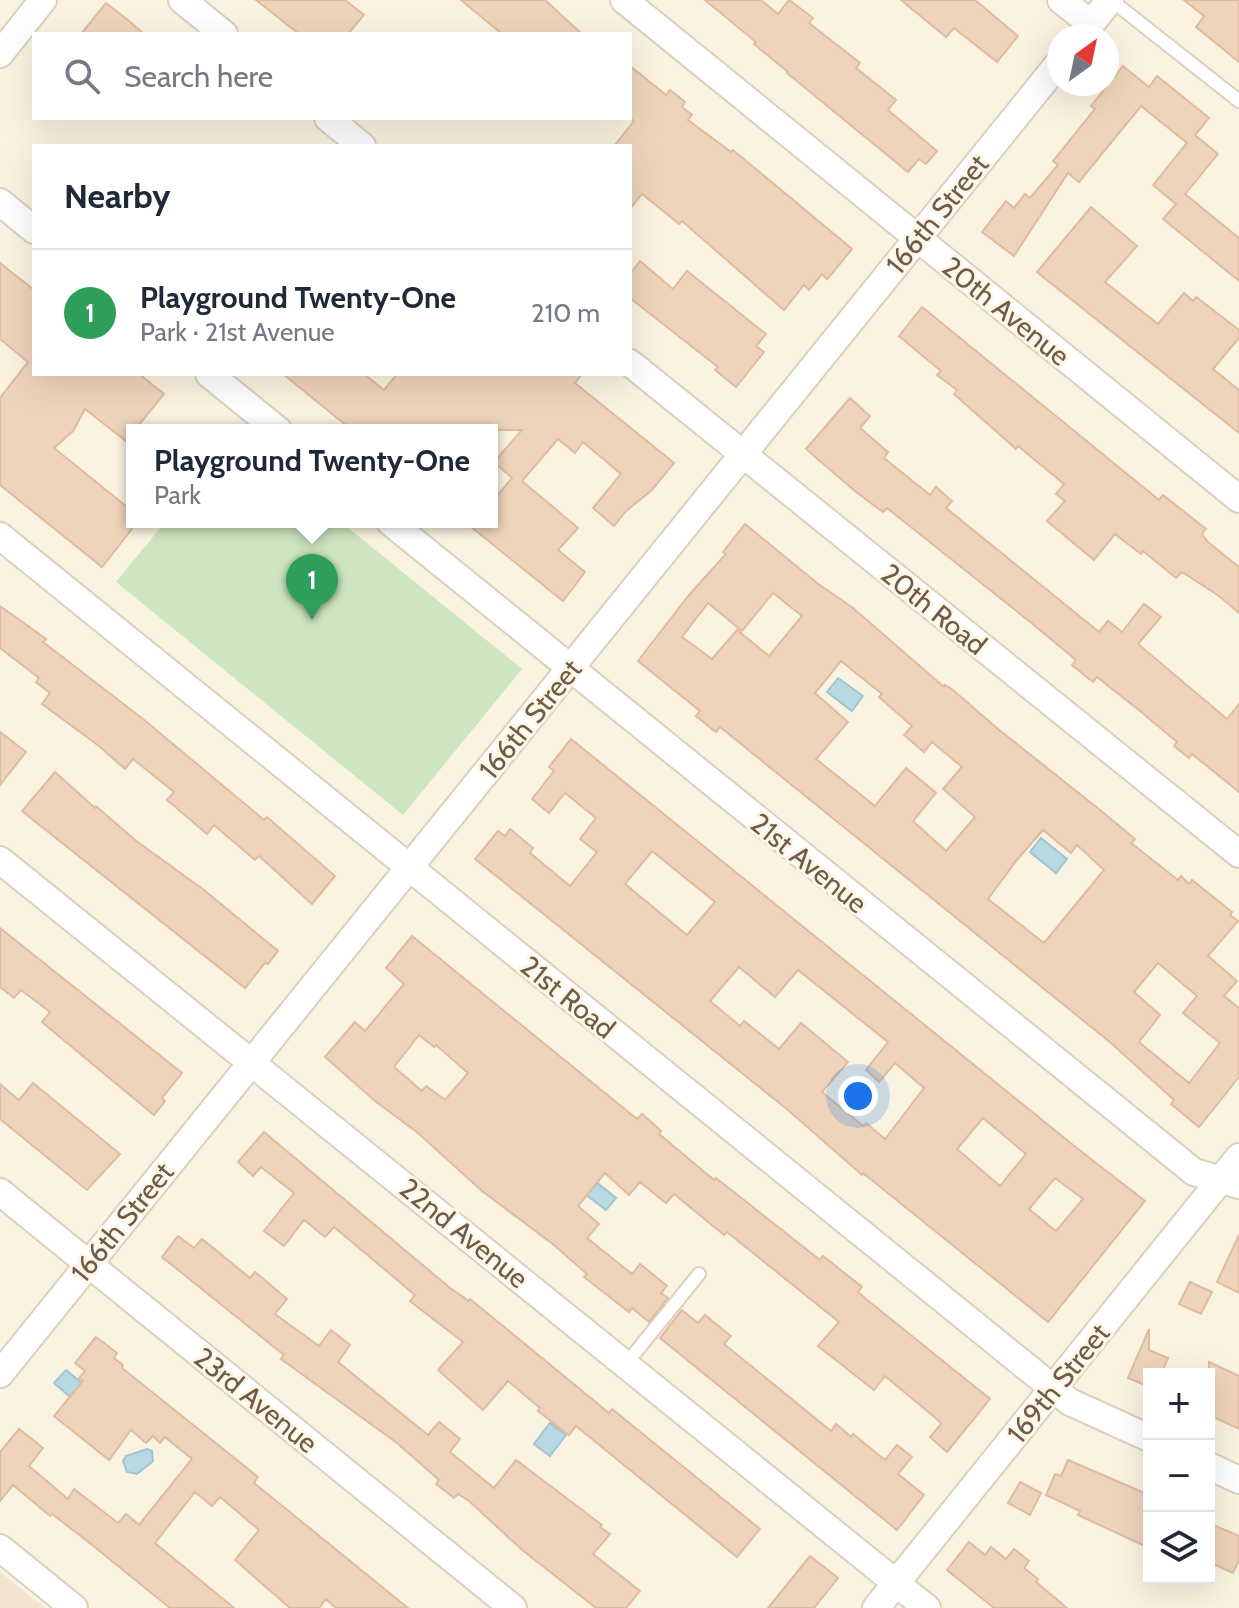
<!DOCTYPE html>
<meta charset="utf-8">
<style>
body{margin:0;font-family:Cabin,sans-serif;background:#f6f6f7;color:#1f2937}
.controls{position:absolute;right:24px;bottom:24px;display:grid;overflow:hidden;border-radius:0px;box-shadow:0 8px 32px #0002}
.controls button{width:72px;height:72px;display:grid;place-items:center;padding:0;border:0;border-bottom:2px solid #e0e1e3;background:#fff;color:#1f2937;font:40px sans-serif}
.compass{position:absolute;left:1047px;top:24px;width:72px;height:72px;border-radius:50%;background:#fff;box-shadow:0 8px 32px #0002;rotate:33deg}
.you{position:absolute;left:858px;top:1096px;width:28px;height:28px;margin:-20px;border:6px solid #fff;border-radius:50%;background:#1a73e8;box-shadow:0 0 0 12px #1a73e833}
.badge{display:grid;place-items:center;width:52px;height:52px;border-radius:50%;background:#744e41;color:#fff;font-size:26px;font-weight:700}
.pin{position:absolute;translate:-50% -66px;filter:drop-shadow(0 2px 4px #0008)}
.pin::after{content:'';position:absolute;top:42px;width:28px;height:24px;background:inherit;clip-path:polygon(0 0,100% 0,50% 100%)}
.popup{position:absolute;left:126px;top:424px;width:372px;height:104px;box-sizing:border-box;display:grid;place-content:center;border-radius:0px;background:#fff;filter:drop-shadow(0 2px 6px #0005);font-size:26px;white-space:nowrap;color:#747a83}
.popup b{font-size:30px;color:#1f2937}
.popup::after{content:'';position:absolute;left:50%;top:100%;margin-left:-16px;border:16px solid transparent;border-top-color:#fff}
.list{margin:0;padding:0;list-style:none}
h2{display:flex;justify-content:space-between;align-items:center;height:104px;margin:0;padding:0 32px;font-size:34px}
h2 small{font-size:26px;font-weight:400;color:#747a83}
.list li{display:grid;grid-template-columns:52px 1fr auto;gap:24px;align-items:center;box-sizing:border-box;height:128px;padding:0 32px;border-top:2px solid #e0e1e3}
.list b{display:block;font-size:30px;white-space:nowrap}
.list p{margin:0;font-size:26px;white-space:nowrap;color:#747a83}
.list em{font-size:26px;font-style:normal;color:#747a83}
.icon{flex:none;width:44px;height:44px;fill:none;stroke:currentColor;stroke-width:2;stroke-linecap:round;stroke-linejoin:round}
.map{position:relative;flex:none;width:1239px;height:1608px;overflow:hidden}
.search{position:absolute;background:#fff;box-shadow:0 8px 32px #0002;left:32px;top:32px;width:600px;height:88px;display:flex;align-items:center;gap:20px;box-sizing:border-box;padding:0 28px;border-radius:0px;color:#747a83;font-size:30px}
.panel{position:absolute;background:#fff;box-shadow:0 8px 32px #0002;left:32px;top:144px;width:600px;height:232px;border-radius:0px}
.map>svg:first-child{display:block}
</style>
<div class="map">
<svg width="1239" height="1608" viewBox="0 0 1239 1608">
<rect width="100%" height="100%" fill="#faf3e1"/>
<polygon fill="#f1e5d0" points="0,1572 45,1608 0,1608"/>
<polygon fill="#cde6c1" points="165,522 341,522 522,669 403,815 116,582"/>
<g fill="#b8d8e2" stroke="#9fc6d3" stroke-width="2">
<polygon points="838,678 863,696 852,711 827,692"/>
<polygon points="1041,838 1067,859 1056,873 1030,852"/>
<polygon points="590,1177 616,1198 606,1210 580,1190"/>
<polygon points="66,1370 89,1389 77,1403 54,1383"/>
<polygon points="550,1423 566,1435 550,1456 534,1444"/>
<polygon points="147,1449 152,1451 153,1461 137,1474 127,1472 123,1461 126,1456"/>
</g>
<g fill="#eed4bb" stroke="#dfbc9d" stroke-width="2" fill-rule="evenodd">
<polygon points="256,0 345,0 364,15 348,34 299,34"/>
<polygon points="461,0 545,0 582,34 502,34"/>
<polygon points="705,0 761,0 778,14 789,0 813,18 809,23 860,63 856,68 896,100 888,110 937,151 926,164 919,159 908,172 787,73 788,72 754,44 756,42"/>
<polygon points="901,0 975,0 1018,36 997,62 954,28 946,37"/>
<polygon points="1184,0 1239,0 1239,62 1196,27 1204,16"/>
<polygon points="106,3 128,20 144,34 81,34"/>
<polygon points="630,66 666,95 670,90 685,102 682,107 692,115 688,120 731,152 733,150 852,249 830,276 827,279 822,274 809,290 804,285 784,310 682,221 679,224 642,194 630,209 630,146 614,146 634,121 630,118"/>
<polygon points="1123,66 1149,87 1157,76 1209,118 1195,135 1218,154 1185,194 1239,238 1239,281 1163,219 1176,204 1153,185 1187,143 1141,106 1079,182 1068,173 1014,256 982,232 1006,201 1014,208 1025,194 1030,198 1058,165 1053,161 1095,109 1091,106"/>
<polygon points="1091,207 1137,246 1105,282 1158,324 1184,293 1193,301 1196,297 1239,330 1239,338 1213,369 1239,390 1239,433 1037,272"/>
<polygon points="640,261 673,289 687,271 766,334 756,346 764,352 736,387 715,370 718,367 630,298 630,274"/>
<polygon points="0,263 34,290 34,374 139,374 164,394 126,441 85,409 73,431 54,448 132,511 132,529 102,567 0,485 0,398 28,362 0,339"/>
<polygon points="922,307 1159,500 1163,495 1206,529 1202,534 1208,542 1239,567 1239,613 1219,596 1182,572 1176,578 1143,551 1141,554 1115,534 1094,560 1047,521 1065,501 1056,494 1064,484 1018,446 1016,449 954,394 957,390 937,375 941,371 899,336"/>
<polygon points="283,374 364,374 384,390 397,374 582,374 575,383 674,463 652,490 625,512 614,526 593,508 621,474 583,442 575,453 558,439 522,481 578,528 558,550 585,572 563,601 465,522 492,522 492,502 512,478 494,462 522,430 352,430"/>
<polygon points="850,398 870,416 860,428 888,452 884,458 930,495 936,487 952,501 946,508 1099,632 1108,621 1122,632 1144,604 1161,617 1138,644 1227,719 1239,704 1239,792 1192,754 1189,758 1174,746 1177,742 1140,711 1097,677 1093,682 1072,665 1076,660 1029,621 887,508 883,512 856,492 806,449"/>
<path d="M745 524 817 583 853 608 944 687 945 685 953 690 998 729 1105 814 1135 839 1131 843 1178 880 1181 876 1189 884 1192 880 1232 912 1230 915 1238 921 1208 956 1237 981 1224 996 1239 1008V1077L1199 1127 1171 1104 1174 1100 1111 1043 720 727 716 732 696 716 700 711 638 661 689 595 726 554 723 552ZM773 593 802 616 769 656 737 630 712 659 682 637 708 603 742 631ZM841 661 882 694 879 697 912 726 904 735 924 752 932 742 962 767 943 789 975 817 946 851 913 821 936 793 906 768 875 806 816 759 848 722 815 693ZM1043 830 1071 853 1077 845 1104 870 1044 943 988 899 1016 861ZM1158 963 1197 996 1183 1013 1220 1043 1189 1083 1139 1042 1160 1015 1134 992Z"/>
<polygon points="0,606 46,639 43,642 143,719 264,820 267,817 335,876 312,904 259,856 255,860 214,825 207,834 167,800 174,792 133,759 125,769 99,746 42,704 50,693 36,682 39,678 0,648"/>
<polygon points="0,732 26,752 0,785"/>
<path d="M571 739 1078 1149 1145 1201 1048 1322 863 1173 862 1175 788 1110 475 859 498 831 505 836 510 829 533 848 530 853 570 886 597 852 580 839 596 818 565 793 549 813 532 799 554 771 549 767ZM652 851 715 902 687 935 625 884ZM739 967 775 997 798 970 888 1042 866 1070 879 1082 895 1063 924 1088 885 1139 866 1123 863 1126 822 1092 848 1062 801 1023 779 1049 744 1021 740 1026 710 1001ZM983 1118 1026 1154 1000 1186 957 1149ZM1055 1178 1083 1199 1056 1231 1029 1209Z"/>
<polygon points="55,772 95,808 96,806 135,840 204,890 278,951 268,964 265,963 245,988 22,811"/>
<polygon points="0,928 182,1073 162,1098 165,1101 154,1115 42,1022 50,1012 21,990 14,998 0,987"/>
<path d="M412 936 637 1119 642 1114 661 1131 659 1134 714 1180 716 1178 820 1260 823 1256 862 1287 858 1292 866 1299 990 1399 947 1452 930 1437 941 1424 939 1421 885 1376 874 1390 818 1346 839 1322 727 1232 724 1235 674 1194 666 1203 640 1182 629 1195 605 1173 578 1206 599 1224 587 1238 632 1274 640 1264 667 1286 661 1293 668 1298 649 1322 632 1308 629 1312 584 1277 587 1274 554 1245 482 1191 418 1133 375 1101 325 1057 355 1022 365 1031 404 984 386 968ZM419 1035 434 1047 436 1045 468 1073 445 1100 426 1086 422 1091 394 1067Z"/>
<polygon points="33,1083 120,1154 87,1190 0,1119 0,1084 19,1100"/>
<polygon points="264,1132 450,1288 469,1301 470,1299 609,1413 612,1409 760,1529 737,1557 576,1426 569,1435 538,1411 540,1408 508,1381 483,1410 438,1370 463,1342 410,1301 415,1295 334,1227 325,1237 304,1220 284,1246 264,1231 294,1193 261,1167 253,1176 238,1162"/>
<polygon points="1239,1235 1239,1293 1217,1282"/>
<polygon points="178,1236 194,1248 202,1239 250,1278 255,1272 287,1299 275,1314 319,1346 331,1330 350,1345 338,1362 428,1435 439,1422 460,1439 450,1452 494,1488 516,1460 602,1525 600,1527 610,1534 593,1554 640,1591 626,1608 596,1608 521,1549 469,1501 458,1494 454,1498 436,1484 439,1480 397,1443 281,1359 284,1355 162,1257"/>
<polygon points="1190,1282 1212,1292 1201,1314 1179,1304"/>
<polygon points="682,1310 698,1323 705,1315 722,1329 731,1336 724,1344 831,1431 836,1424 851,1437 853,1434 885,1460 897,1445 912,1457 898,1474 924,1495 897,1530 660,1338"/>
<polygon points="1149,1329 1149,1350 1168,1358 1161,1374 1149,1374 1149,1387 1128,1378"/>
<polygon points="96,1337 117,1353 114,1358 123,1365 122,1368 258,1477 254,1483 408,1608 336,1608 326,1599 319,1608 290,1608 235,1560 259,1530 220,1497 212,1506 195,1492 155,1543 234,1608 170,1608 86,1540 52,1514 50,1516 13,1485 0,1501 0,1452 19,1429 43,1448 29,1466 68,1499 74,1489 118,1523 126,1514 139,1525 192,1459 165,1437 160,1443 153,1436 146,1443 131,1430 109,1460 54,1416 83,1381 79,1378 85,1371 75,1363"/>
<polygon points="1209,1362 1239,1376 1239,1429 1209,1415"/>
<polygon points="1068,1460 1149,1495 1149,1548 1078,1515 1080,1511 1046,1495 1055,1474 1061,1476"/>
<polygon points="1020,1482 1041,1493 1030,1515 1008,1503"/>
<polygon points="1209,1523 1239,1536 1239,1560 1233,1573 1209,1562"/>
<polygon points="969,1542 985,1555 991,1547 1006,1559 1014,1549 1029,1561 1024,1568 1038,1579 1036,1582 1067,1608 994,1608 947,1570"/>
<polygon points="810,1556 838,1578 814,1608 768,1608"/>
</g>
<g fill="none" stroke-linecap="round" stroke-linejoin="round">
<defs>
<g id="service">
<polyline points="1111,0 1239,101"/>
<polyline points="626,1364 699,1274"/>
</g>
<g id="minor">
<polyline points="182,0 224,34"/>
<polyline points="624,0 1239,499"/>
<polyline points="1061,0 1091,24"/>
<polyline points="1081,36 1110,0"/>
<polyline points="0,54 43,0"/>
<polyline points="328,118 362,146"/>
<polyline points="0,202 34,230"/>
<polyline points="630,363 1239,854"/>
<polyline points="209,374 278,430"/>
<polyline points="390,522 1194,1172 1239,1185"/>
<polyline points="0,536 1070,1402 1149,1438"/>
<polyline points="0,860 927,1608"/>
<polyline points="0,1192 513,1608"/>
<polyline points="0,1374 1059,63"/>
<polyline points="1209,1466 1239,1480"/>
<polyline points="0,1548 74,1608"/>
<polyline points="876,1608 1239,1157"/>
</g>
</defs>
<use href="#service" stroke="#ddd0be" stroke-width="16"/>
<use href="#minor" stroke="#ddd0be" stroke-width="30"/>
<use href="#service" stroke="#fff" stroke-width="12"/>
<use href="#minor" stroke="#fff" stroke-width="26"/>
</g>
<g text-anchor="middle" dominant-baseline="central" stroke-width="6" stroke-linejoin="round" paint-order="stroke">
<g font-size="28" fill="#6f5b4a" stroke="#fef7e7">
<text transform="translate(937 214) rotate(-51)">166th Street</text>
<text transform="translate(1006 311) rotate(39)">20th Avenue</text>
<text transform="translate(934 609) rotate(39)">20th Road</text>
<text transform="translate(530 719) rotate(-51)">166th Street</text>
<text transform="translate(809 863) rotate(39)">21st Avenue</text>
<text transform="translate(568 997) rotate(39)">21st Road</text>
<text transform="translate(122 1222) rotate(-51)">166th Street</text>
<text transform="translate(464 1233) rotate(39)">22nd Avenue</text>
<text transform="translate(1058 1383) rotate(-51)">169th Street</text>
<text transform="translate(256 1400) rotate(39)">23rd Avenue</text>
</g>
</g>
</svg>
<div class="controls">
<button>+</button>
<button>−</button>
<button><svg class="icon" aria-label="layers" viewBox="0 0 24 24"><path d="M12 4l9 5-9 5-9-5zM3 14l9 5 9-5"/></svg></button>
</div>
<svg class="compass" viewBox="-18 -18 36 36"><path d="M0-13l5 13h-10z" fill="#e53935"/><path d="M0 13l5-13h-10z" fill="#747a83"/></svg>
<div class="you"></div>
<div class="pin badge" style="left:312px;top:620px;background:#2e9e5b">1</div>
<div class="popup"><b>Playground Twenty-One</b>Park</div>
<div class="search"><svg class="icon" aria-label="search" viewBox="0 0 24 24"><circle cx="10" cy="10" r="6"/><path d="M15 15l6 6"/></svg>Search here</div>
<section class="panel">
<h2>Nearby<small></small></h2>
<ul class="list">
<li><span class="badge" style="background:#2e9e5b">1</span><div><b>Playground Twenty-One</b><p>Park · 21st Avenue</p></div><em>210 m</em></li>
</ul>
</section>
</div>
